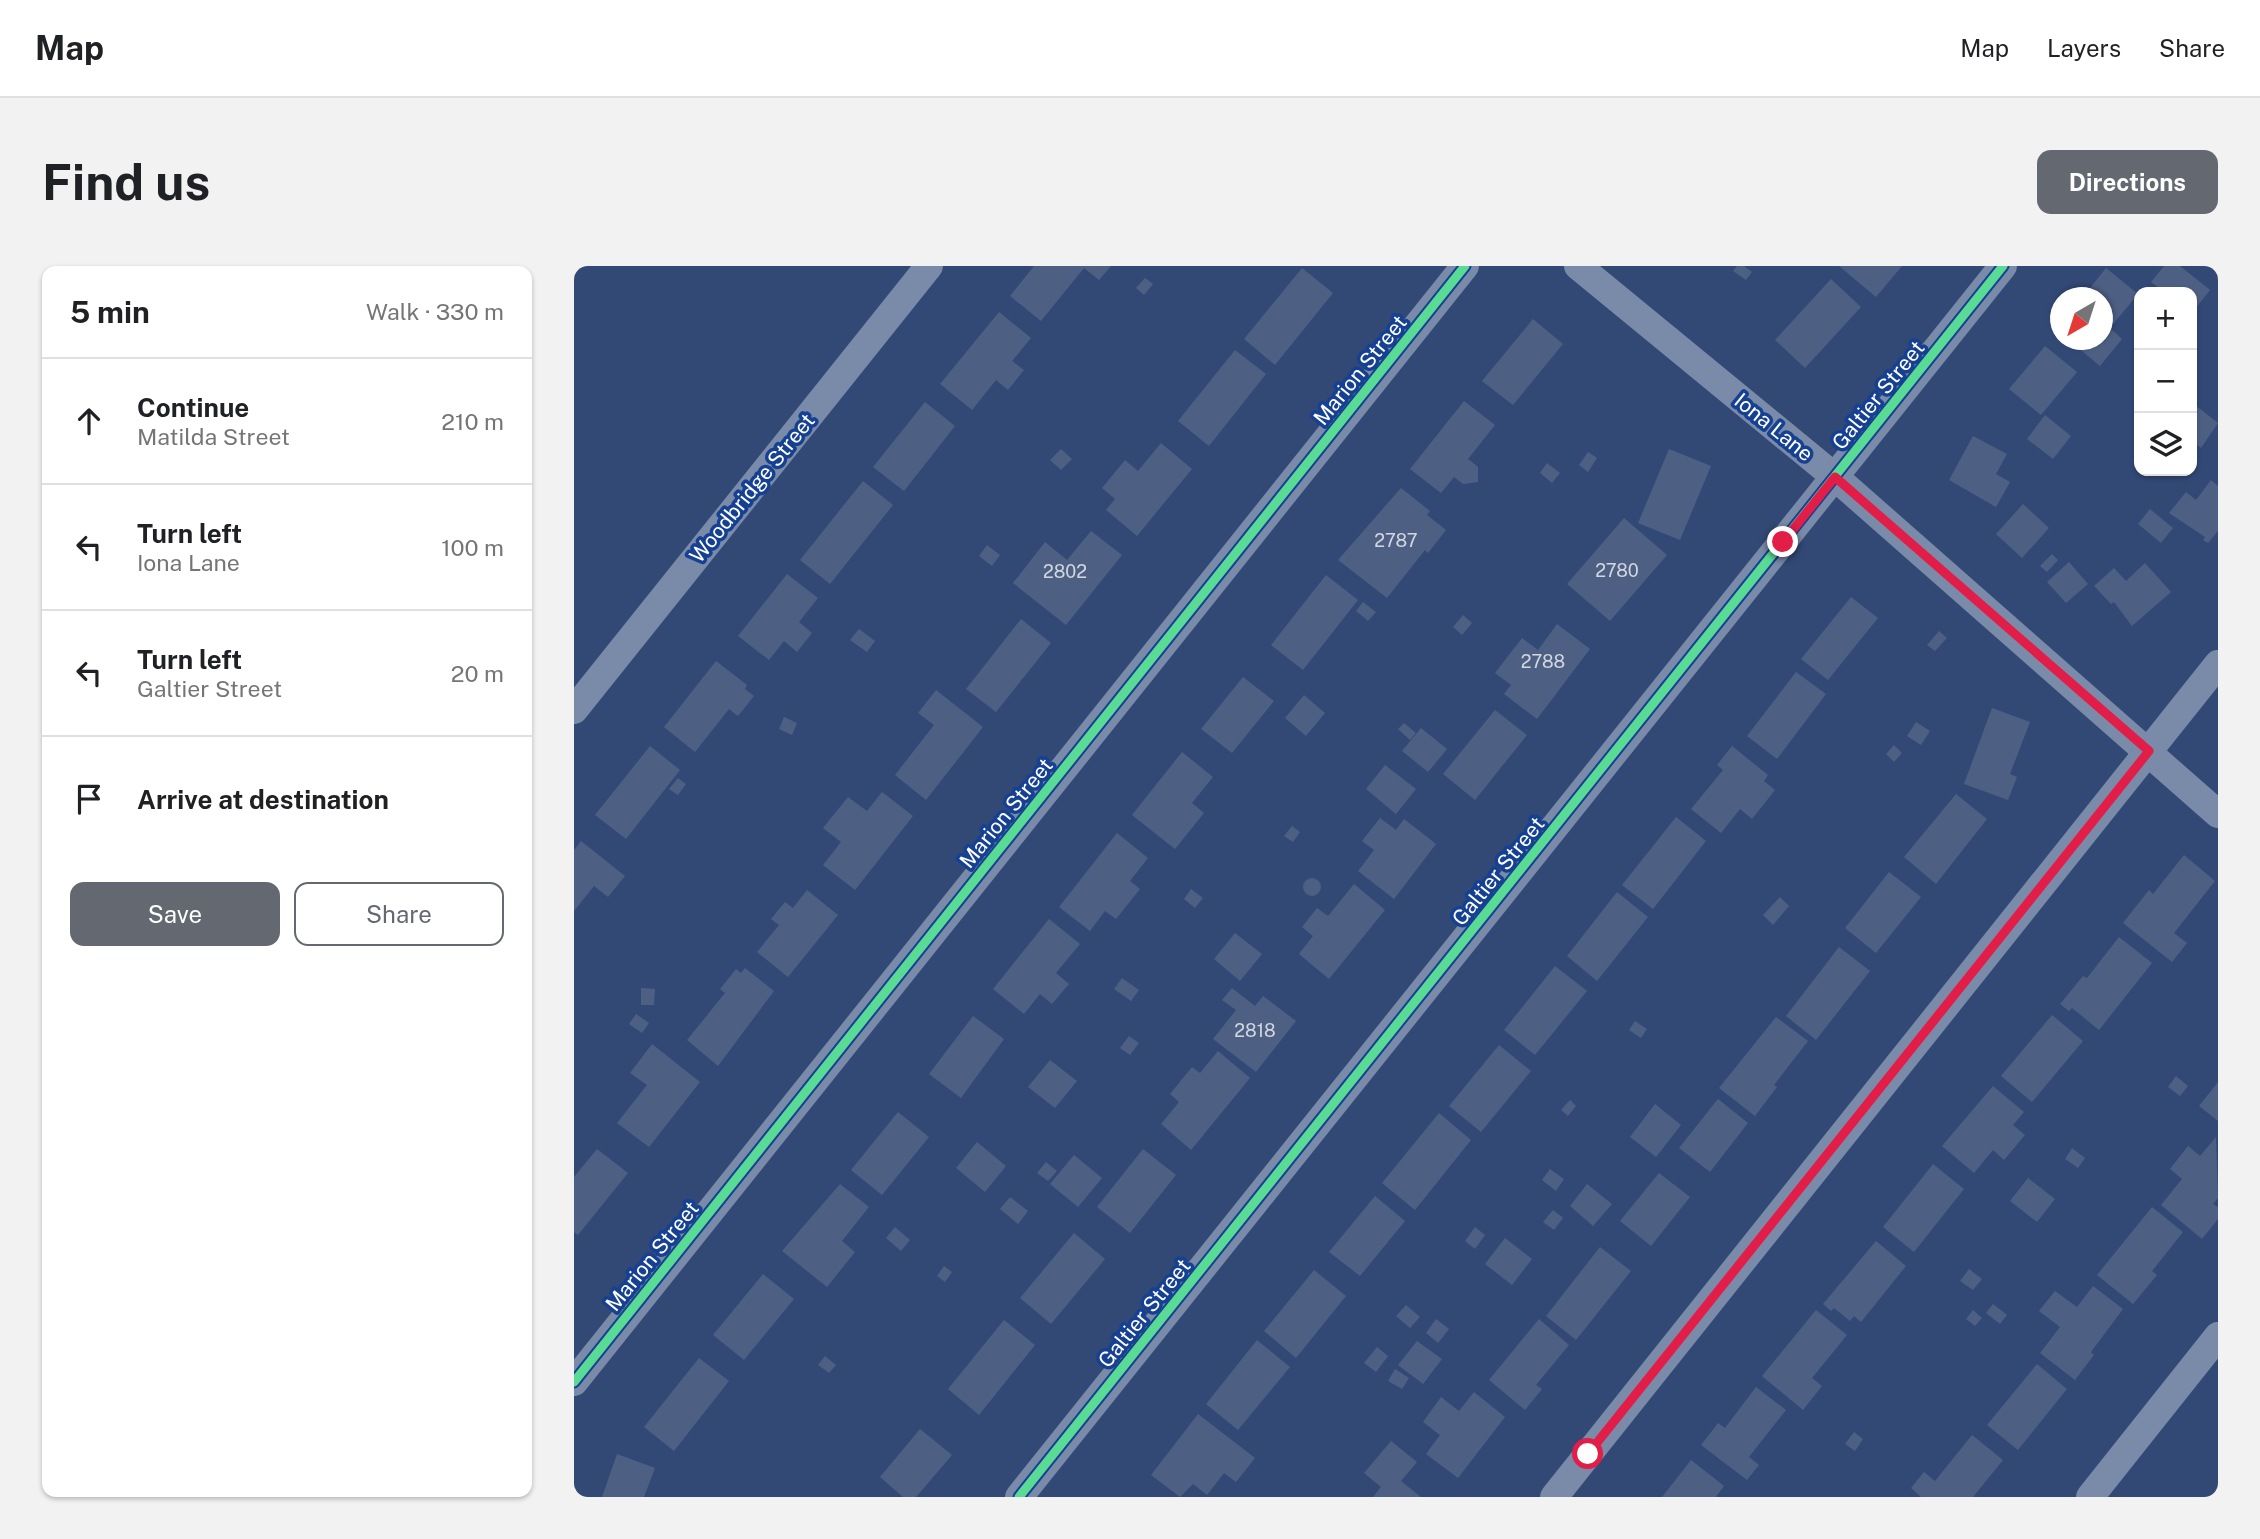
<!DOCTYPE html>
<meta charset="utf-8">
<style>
body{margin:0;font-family:"Public Sans",sans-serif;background:#f2f2f2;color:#202124}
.controls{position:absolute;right:21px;top:21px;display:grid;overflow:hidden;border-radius:14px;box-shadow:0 2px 5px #0004}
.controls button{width:63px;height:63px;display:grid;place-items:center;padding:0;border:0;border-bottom:2px solid #e0e0e0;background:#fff;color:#202124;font:35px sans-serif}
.compass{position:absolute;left:1476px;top:21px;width:63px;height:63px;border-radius:50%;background:#fff;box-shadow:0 2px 5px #0004;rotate:219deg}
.stop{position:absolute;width:21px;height:21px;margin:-16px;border:5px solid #e11d48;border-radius:50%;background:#fff}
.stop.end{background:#e11d48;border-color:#fff;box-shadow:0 2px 7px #0008}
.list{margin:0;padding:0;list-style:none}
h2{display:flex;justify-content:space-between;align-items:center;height:91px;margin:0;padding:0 28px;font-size:30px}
h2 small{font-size:23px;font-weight:400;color:#757577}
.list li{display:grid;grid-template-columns:46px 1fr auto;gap:21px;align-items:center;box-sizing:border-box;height:126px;padding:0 28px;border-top:2px solid #e0e0e0}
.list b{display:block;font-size:26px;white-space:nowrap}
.list p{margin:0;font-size:23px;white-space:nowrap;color:#757577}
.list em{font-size:23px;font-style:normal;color:#757577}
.actions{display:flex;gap:14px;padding:21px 28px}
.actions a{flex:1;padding:16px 0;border:2px solid #646871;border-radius:14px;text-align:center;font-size:24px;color:#646871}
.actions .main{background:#646871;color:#fff}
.icon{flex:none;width:38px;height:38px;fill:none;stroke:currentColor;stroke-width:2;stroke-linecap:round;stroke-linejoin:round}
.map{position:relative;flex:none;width:1644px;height:1231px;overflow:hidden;border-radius:14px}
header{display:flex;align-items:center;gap:42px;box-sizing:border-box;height:98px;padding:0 35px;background:#fff;border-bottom:2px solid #e0e0e0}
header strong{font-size:33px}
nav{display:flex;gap:38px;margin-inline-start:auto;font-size:24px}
.intro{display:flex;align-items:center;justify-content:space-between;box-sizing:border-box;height:168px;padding:0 42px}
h1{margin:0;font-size:49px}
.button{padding:18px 32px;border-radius:14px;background:#646871;color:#fff;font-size:24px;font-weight:700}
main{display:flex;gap:42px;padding:0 42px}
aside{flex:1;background:#fff;border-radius:14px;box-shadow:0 2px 5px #0004}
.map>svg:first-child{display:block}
</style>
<header>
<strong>Map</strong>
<nav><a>Map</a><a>Layers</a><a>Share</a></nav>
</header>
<div class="intro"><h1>Find us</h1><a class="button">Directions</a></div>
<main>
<aside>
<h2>5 min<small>Walk · 330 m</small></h2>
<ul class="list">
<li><svg class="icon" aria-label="ahead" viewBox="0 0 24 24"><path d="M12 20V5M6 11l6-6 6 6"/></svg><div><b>Continue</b><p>Matilda Street</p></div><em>210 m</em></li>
<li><svg class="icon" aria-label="left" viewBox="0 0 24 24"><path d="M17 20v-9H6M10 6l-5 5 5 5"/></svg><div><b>Turn left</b><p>Iona Lane</p></div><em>100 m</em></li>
<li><svg class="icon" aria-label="left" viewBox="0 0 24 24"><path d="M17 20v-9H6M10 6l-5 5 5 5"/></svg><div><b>Turn left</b><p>Galtier Street</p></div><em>20 m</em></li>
<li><svg class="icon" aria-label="arrive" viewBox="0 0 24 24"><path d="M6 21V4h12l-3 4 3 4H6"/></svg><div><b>Arrive at destination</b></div></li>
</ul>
<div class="actions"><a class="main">Save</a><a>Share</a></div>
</aside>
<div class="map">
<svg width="1644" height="1231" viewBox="0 0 1644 1231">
<rect width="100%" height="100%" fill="#324976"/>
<g fill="#4d6084">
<polygon points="460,0 537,0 525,14 510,2 467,55 436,30"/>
<polygon points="1163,0 1170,0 1178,6 1172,14 1159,5"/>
<polygon points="1265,0 1328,0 1302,31"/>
<polygon points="1590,0 1606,0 1636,24 1618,47 1618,26 1590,26 1577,16"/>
<polygon points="728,2 759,27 701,99 670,73"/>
<polygon points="1532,2 1564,28 1536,62 1548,73 1526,100 1496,75 1528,74 1528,32 1508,32"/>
<polygon points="571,12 579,18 570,29 562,22"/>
<polygon points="1257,13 1287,41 1231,102 1201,74"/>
<polygon points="425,46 457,72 438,95 450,104 434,124 422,114 398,144 366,118"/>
<polygon points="959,53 989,78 939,139 908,115"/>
<polygon points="1471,80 1503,106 1467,149 1435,123"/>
<polygon points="661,84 692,108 635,180 604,155"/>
<polygon points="890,135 921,159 894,193 904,201 904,216 889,218 880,211 867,227 836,203"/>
<polygon points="351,136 381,160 330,225 299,201"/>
<polygon points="1621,139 1644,157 1627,182 1618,175 1618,143"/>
<polygon points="1471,149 1497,170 1479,193 1453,173"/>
<polygon points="1399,170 1433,188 1422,208 1436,216 1422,241 1375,214"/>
<polygon points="587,177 618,203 563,270 532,244 541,233 528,222 551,194 564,205"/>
<polygon points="487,183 498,193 487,204 476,194"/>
<polygon points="1095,183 1137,200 1106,274 1064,257"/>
<polygon points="1014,186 1023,192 1014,206 1005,199"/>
<polygon points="973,197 986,207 978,217 966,207"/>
<polygon points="1637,214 1644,220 1644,265 1634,277 1629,274 1631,271 1595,247 1612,226 1622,234"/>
<polygon points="289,215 319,239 256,318 226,294"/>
<polygon points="827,222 856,245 853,249 872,264 854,287 851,284 813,332 764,294"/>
<polygon points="1449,238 1475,262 1448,292 1422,268"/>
<polygon points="1576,243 1599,262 1587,277 1564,258"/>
<polygon points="1050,252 1093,289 1036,355 993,318"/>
<polygon points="517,265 548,289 492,359 439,317 471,276 493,294"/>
<polygon points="413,279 426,289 418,300 405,290"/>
<polygon points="1478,288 1484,294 1473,306 1466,300"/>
<polygon points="1495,296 1514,318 1492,337 1473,316"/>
<polygon points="1571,297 1597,326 1558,360 1540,336 1537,338 1520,320 1540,302 1552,315"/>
<polygon points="213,308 244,332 225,356 238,367 223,386 210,375 195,394 164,370"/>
<polygon points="752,309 784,334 729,404 697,379"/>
<polygon points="1277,331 1304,352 1254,414 1227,393"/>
<polygon points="789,336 802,346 794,355 782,345"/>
<polygon points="889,349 898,357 888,369 879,361"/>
<polygon points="447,353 477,377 422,446 392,423"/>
<polygon points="983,358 1016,383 963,453 930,428 937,419 921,407 948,372 964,384"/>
<polygon points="285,363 301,375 293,386 276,374"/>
<polygon points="1365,365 1373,372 1361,385 1353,379"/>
<polygon points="142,395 173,419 171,423 180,430 164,450 155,443 121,486 90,461"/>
<polygon points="1222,406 1252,428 1203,493 1173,470"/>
<polygon points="669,411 700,435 658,487 627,463"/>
<polygon points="362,424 409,461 352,534 321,509 360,459 344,447"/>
<polygon points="730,429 751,447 732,470 711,452"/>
<polygon points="1418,442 1456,456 1436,508 1443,511 1434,534 1390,518"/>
<polygon points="921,444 953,469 901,534 869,508"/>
<polygon points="210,451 223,457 218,469 205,463"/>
<polygon points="1342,456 1356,465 1347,479 1333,470"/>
<polygon points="830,457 842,467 836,474 824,463"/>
<polygon points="847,462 873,483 854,506 828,485"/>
<polygon points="1320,479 1328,487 1320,496 1312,488"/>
<polygon points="76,480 106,504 52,573 21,549"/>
<polygon points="1158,480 1194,509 1190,515 1201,524 1178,553 1166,543 1147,567 1117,543 1149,504 1143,499"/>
<polygon points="608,486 639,511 618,537 630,547 601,583 558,549"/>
<polygon points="811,499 842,523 822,548 792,523"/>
<polygon points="104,512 112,518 104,529 95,523"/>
<polygon points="308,526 339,550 281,624 249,599 267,576 249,562 274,531 293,545"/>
<polygon points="1382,528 1413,553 1362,618 1330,591"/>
<polygon points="1102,551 1132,575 1079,643 1048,619"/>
<polygon points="806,552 822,564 830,553 862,578 820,633 784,605 800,584 788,575"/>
<polygon points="718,560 726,566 719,576 710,570"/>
<polygon points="543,567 574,592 556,615 566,623 542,653 531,645 516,665 485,641"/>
<polygon points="7,575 51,610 34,631 20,620 0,645 0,584"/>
<polygon points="1610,589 1641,615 1600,667 1613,677 1598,696 1549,657 1575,624 1579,628"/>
<polygon points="1315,606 1347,631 1302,687 1271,662"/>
<circle cx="738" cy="621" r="9"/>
<polygon points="780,618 811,644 755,713 725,688 739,670 728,661 743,642 754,650"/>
<polygon points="617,623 629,632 621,642 610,633"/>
<polygon points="233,624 264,649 214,711 183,686 205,659 197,653 211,636 219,642"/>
<polygon points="1043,626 1074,651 1023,715 993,690"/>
<polygon points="1206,631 1215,640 1199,659 1189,649"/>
<polygon points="475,653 506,678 482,707 495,718 478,738 466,728 450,748 419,723"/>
<polygon points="661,667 688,688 666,715 640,693"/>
<polygon points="1545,671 1578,697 1525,764 1498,742 1495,745 1486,738 1509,710 1513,712"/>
<polygon points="1265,681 1296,705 1242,774 1212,750"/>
<polygon points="981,700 1013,725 961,789 930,764"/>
<polygon points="171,702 200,725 144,800 113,774 151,727 146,723 162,703 167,707"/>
<polygon points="548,712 565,724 557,735 540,723"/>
<polygon points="67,722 81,723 80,739 67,739"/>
<polygon points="658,722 681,740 689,730 722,755 682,806 639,773 662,744 648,734"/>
<polygon points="62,748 75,757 68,767 55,758"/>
<polygon points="1478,749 1509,775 1458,836 1427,810"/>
<polygon points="399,750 430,773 387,832 355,808"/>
<polygon points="1202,751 1234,775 1200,819 1203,821 1181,850 1145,822"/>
<polygon points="1061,755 1073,763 1067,772 1055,764"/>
<polygon points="555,770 565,777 556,789 546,782"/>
<polygon points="78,778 126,816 75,881 43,857 73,819 56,807"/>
<polygon points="925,779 957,805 907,866 875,840"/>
<polygon points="644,785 676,812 617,884 587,858 605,836 596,828 618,801 626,807"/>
<polygon points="476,794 503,815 481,842 454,821"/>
<polygon points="1602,810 1614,820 1606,830 1594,821"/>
<polygon points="1644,816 1644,855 1625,840"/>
<polygon points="1419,820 1450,846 1439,859 1451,869 1430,894 1419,884 1400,907 1368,880"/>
<polygon points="1144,833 1174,857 1136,906 1105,882"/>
<polygon points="996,834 1002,840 994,850 987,844"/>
<polygon points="1081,838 1107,859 1082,891 1056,871"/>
<polygon points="324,846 355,871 308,929 277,904"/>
<polygon points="865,847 897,874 841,944 808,917"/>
<polygon points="1642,871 1644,932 1639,938 1644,941 1644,953 1628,973 1587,939 1608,913 1596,903 1614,880 1626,890"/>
<polygon points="403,876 432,900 411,926 382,902"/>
<polygon points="1498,882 1511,892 1504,902 1491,893"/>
<polygon points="23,883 54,907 4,969 0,966 0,911"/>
<polygon points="569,883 602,909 556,967 523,941"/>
<polygon points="500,889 528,912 504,941 476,918"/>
<polygon points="472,896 483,905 474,915 463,907"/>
<polygon points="1359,898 1390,923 1340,986 1309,961"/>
<polygon points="976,903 990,913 982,925 968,914"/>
<polygon points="1085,907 1116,931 1077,980 1046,955"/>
<polygon points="1454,912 1481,933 1463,956 1436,935"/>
<polygon points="266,918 295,941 268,975 281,986 253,1021 208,985"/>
<polygon points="1013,918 1038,938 1019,960 996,940"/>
<polygon points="801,930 831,955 786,1010 755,986"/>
<polygon points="436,931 454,945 444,958 426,943"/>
<polygon points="1578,941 1609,966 1578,1005 1583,1009 1559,1038 1523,1009"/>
<polygon points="979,944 989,952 980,964 969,956"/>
<polygon points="321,961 336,974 327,985 312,972"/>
<polygon points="901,961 911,969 901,983 891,975"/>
<polygon points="500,967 531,993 477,1058 446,1032"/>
<polygon points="931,972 958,993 938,1019 911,998"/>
<polygon points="1302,975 1332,1000 1287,1056 1280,1050 1276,1055 1260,1042 1257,1045 1249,1038"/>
<polygon points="1026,981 1057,1005 1002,1074 972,1050"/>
<polygon points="370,1000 378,1006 371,1016 363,1010"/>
<polygon points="1395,1003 1408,1013 1399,1024 1386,1015"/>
<polygon points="740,1004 772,1030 722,1092 690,1065"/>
<polygon points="189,1008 220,1033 170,1094 139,1069"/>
<polygon points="1519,1020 1549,1043 1517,1086 1520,1089 1501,1114 1466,1087 1486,1061 1465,1045 1481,1025 1503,1041"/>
<polygon points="1419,1038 1433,1049 1426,1058 1412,1047"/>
<polygon points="832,1039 846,1051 836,1062 822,1050"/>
<polygon points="1242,1044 1273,1069 1238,1112 1248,1120 1229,1144 1188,1110"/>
<polygon points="1399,1044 1408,1052 1401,1060 1392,1053"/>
<polygon points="862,1053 875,1063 864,1077 852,1067"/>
<polygon points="965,1053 995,1079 962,1119 968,1123 951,1144 915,1114"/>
<polygon points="430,1054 461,1079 405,1149 374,1123"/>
<polygon points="683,1074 716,1101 664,1164 632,1138"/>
<polygon points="843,1075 868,1093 849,1118 824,1099"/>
<polygon points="803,1081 814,1090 802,1106 790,1097"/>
<polygon points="251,1090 262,1099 255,1107 244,1099"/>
<polygon points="125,1092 155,1115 100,1185 70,1161"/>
<polygon points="1463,1098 1493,1123 1444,1184 1413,1159"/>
<polygon points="821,1103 835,1112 828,1123 814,1115"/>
<polygon points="1182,1121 1212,1144 1175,1191 1185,1199 1173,1214 1127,1179 1144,1157 1151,1162"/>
<polygon points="900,1126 931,1151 884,1212 852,1188 866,1169 849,1156 867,1131 885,1145"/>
<polygon points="624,1148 681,1192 662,1216 650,1207 633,1229 619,1218 606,1231 577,1209"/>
<polygon points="346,1163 378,1189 342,1231 329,1231 306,1211"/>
<polygon points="1280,1166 1289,1173 1281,1185 1271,1178"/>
<polygon points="1398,1169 1429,1194 1399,1231 1347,1231 1337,1222 1350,1206 1361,1215"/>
<polygon points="817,1175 843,1196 827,1215 847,1231 799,1231 807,1221 790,1207"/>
<polygon points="43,1188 81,1202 70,1231 28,1231"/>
<polygon points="1117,1194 1150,1220 1142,1231 1088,1231"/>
</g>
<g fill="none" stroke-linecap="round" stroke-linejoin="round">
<g stroke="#7a8aa9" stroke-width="28">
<polyline points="1004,0 1261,211 1644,548"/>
<polyline points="0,444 355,0"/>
<polyline points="0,1116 891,0"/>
<polyline points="445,1231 1429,0"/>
<polyline points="980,1231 1644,398"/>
<polyline points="1516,1231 1644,1070"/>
</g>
<defs>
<g id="cycleway">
<polyline points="0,1116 891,0"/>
<polyline points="445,1231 1429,0"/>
</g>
</defs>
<use href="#cycleway" stroke="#164192" stroke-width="13"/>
<use href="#cycleway" stroke="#5adb95" stroke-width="9"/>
</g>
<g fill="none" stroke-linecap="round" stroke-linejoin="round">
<polyline stroke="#e11d48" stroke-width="9" points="1014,1188 1575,485 1261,211 1209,276"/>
</g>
<g text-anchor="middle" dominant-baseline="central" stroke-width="7" stroke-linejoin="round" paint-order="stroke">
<g font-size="18" fill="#d2d7e0">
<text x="822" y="274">2787</text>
<text x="1043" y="304">2780</text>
<text x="491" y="305">2802</text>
<text x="969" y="395">2788</text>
<text x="681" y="764">2818</text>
</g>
<g font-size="21" fill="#fff" stroke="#164192">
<text transform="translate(786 104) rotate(-51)">Marion Street</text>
<text transform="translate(1304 129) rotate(-51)">Galtier Street</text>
<text transform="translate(1200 161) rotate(39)">Iona Lane</text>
<text transform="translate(178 222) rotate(-51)">Woodbridge Street</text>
<text transform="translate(432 547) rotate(-51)">Marion Street</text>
<text transform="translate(924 605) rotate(-51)">Galtier Street</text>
<text transform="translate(78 990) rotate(-51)">Marion Street</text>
<text transform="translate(570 1047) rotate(-51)">Galtier Street</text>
</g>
</g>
</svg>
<div class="controls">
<button>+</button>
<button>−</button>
<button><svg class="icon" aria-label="layers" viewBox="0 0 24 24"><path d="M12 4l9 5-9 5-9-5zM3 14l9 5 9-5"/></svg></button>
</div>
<svg class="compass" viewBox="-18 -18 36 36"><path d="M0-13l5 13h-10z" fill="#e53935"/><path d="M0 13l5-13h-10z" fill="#757577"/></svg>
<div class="stop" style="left:1014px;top:1188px"></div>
<div class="stop end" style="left:1209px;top:276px"></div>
</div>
</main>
